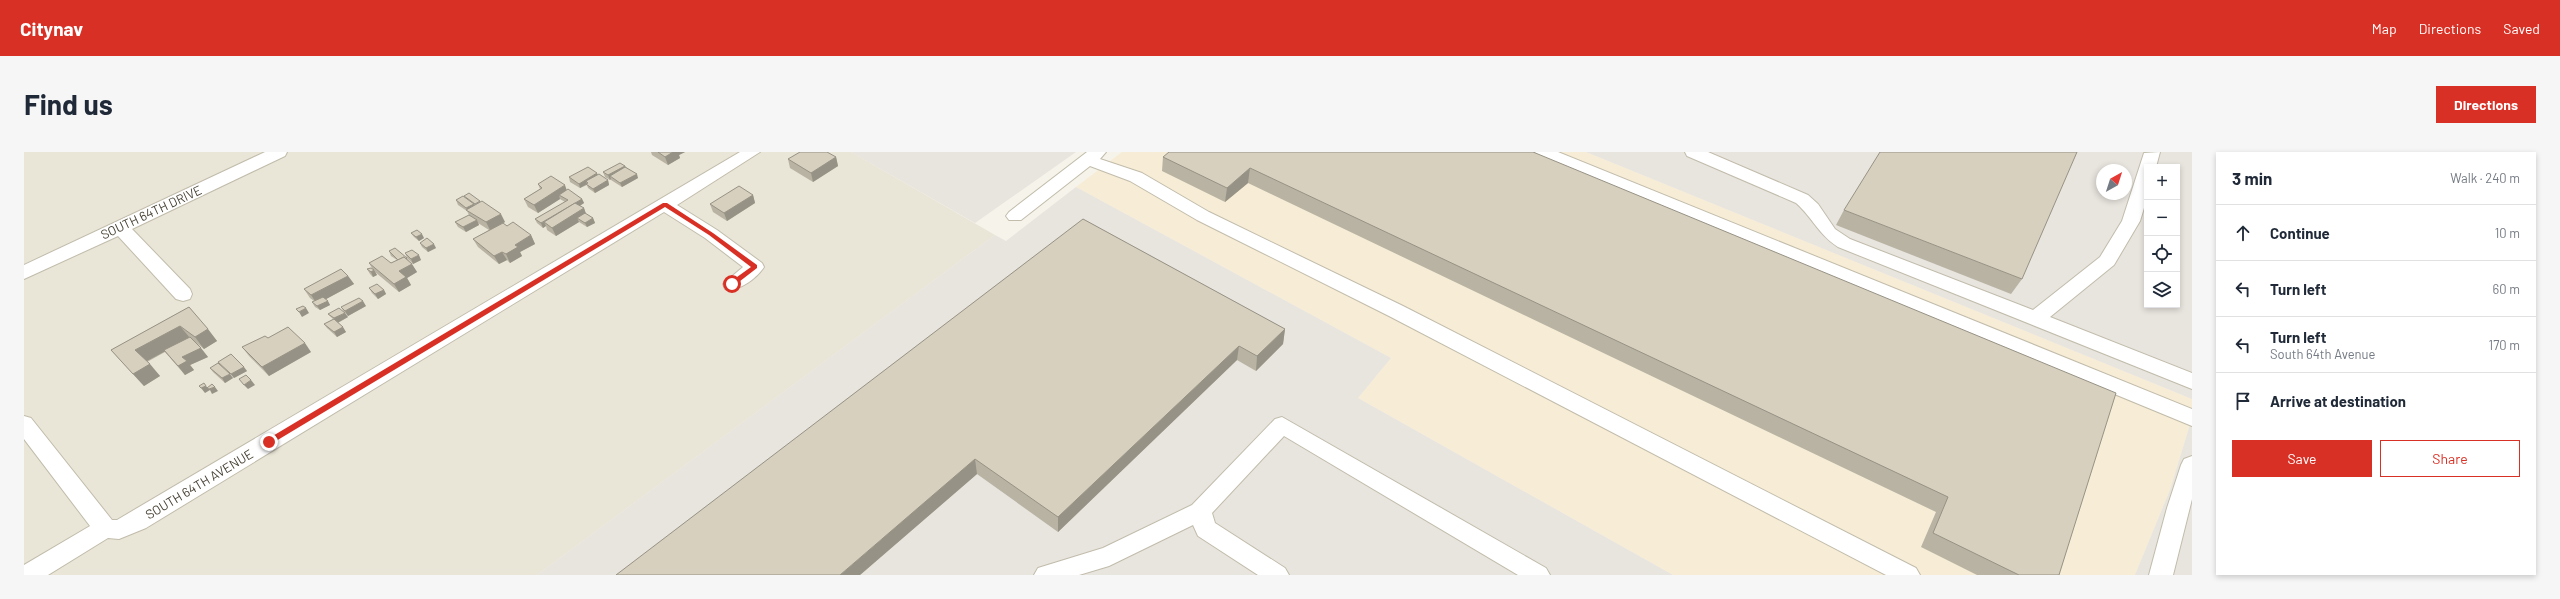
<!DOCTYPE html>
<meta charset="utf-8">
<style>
body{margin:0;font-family:Barlow,sans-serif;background:#f6f6f7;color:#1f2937}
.controls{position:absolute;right:12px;top:12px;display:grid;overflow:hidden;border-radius:0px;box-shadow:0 2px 6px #0003}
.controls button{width:36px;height:36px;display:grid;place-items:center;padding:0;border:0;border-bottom:1px solid #e0e1e3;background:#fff;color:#1f2937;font:20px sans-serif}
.compass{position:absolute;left:2072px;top:12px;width:36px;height:36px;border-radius:50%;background:#fff;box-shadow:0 2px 6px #0003;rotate:39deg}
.stop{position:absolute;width:12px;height:12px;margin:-9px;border:3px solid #d93025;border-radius:50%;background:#fff}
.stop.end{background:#d93025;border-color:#fff;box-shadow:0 1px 4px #0008}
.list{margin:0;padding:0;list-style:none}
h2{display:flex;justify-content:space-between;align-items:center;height:52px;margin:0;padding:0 16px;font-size:17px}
h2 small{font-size:13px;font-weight:400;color:#747a83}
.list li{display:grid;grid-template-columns:26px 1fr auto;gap:12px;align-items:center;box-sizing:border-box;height:56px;padding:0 16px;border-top:1px solid #e0e1e3}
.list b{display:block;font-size:15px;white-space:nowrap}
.list p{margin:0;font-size:13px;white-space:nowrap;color:#747a83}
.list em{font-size:13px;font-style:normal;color:#747a83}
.actions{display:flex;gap:8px;padding:12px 16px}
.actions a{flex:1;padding:9px 0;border:1px solid #d93025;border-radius:0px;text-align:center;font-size:14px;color:#d93025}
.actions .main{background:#d93025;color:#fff}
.icon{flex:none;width:22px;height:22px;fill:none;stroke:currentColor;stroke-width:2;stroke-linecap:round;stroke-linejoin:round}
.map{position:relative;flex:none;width:2168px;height:423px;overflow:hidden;border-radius:0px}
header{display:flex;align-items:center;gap:24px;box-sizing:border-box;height:56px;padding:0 20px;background:#d93025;color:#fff}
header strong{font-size:19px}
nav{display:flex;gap:22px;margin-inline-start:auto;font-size:14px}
.intro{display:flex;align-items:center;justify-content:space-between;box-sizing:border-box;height:96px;padding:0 24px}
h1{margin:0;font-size:28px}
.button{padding:10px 18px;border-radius:0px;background:#d93025;color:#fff;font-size:14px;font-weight:700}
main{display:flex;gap:24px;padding:0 24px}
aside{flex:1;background:#fff;border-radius:0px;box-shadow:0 2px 6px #0003}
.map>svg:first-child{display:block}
</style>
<header>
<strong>Citynav</strong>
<nav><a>Map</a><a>Directions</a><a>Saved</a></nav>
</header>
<div class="intro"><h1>Find us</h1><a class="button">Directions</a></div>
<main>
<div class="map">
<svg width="2168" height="423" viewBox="0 0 2168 423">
<rect width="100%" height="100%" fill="#f5f3ea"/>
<polygon fill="#e9e5d7" points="0,0 827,0 971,83 513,423 0,423"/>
<polygon fill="#f7ecd5" points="1098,0 1562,0 2168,247 2168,266 2146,338 2111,423 1649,423 1334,246 1367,206 1052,35"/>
<g fill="#e8e4de" fill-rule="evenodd">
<polygon points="827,0 1052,0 951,71"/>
<path d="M1562 0H2168V247ZM2123 15H2153V153H2123ZM2078 18H2102V42H2078Z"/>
<polygon points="1052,35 1367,206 1334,246 1649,423 513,423 971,83 982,89"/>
<polygon points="2168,266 2168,423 2111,423 2146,338"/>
</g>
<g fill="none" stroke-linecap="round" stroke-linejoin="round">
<defs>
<g id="minor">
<polygon points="241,0 263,0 261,4 108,77 166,137 168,142 166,147 159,149 152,147 94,84 0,127 0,113"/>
<path d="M716 0H736L653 53 693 78 738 111 740 115C733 126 715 140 701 137L699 132 719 115 681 86 640 60 122 376 95 387 84 386 24 423H0V413L66 374 0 287V264L7 266 88 368H93Z"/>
<polygon points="1063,0 1082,0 1076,7 1118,21 1185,60 1379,154 1892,416 1896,423 1862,423 1365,164 1173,68 1106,29 1066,14 997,68 985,68 982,64 985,60"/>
<polygon points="1511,0 1534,0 2168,257 2168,274 1513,4"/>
<path d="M1661 0H1684L1784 43 1794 52 1811 77 1826 87 2009 158 2076 105 2098 69 2120 1 2136 0 2132 15H2123V46L2116 69 2090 113 2026 165 2168 221V237L1814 95C1794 82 1789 66 1772 51L1663 4Z"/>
<polygon points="1258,265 1522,416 1526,423 1494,423 1260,284 1188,361 1191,371 1261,416 1265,423 1234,423 1174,384 1169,373 1085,414 1055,423 1010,423 1014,416 1079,396 1168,353 1251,267"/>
<polygon points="2168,304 2168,347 2149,423 2125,423 2143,356 2157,313 2160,307"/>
</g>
</defs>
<use href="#minor" stroke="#c1bcab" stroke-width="2"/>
<use href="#minor" fill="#fff" fill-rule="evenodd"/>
</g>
<g fill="#b9b3a3">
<polygon points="627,0 661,0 655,3 656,6 644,13 628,3"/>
<polygon points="1509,0 2035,423 1953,423 1897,395 1912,360 1224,31 1201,50 1138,19 1139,5"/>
<polygon points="812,5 814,14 789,30 766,16 764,7"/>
<polygon points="601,14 614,26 598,35 587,28 587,27 586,28 581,25 579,20"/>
<polygon points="574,23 584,28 585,33 571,41 564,36 563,33 556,36 546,30 545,25"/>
<polygon points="514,32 543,38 558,47 560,51 556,54 560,56 562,62 569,66 571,71 563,75 555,70 532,84 523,78 522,74 519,76 513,71 511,67 541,50 536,47 514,61 504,55 500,47 516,37"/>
<polygon points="729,43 731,51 703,69 689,60 686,52"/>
<polygon points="440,44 456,49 481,70 479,71 483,74 507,83 511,92 496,100 498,104 486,111 483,108 475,112 454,95 449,87 465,78 454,71 455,73 442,80 434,75 431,70 445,63 443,59 434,53 432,48 441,46"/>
<polygon points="1820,58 1998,127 1987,142 1812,73"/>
<polygon points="1059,67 1261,177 1259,192 1232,219 1213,208 1034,380 953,322 836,423"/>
<polygon points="387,81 400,86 395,89 390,85"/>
<polygon points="396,91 412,96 404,100 398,95"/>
<polygon points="365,99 383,106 393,120 383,126 387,133 375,140 351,120 353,123 349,125 346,122 343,117 349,118 345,111 367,111 373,108 367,104"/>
<polygon points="381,101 397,108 389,112 383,106"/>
<polygon points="324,124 330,132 302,147 306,153 296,158 291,155 288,150 290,149 286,146 280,137"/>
<polygon points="345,136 360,138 362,142 354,147 348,141"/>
<polygon points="342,154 324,164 320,160 317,155"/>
<polygon points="165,155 193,189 180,197 170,189 184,205 166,213 170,218 161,223 141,200 123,210 136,224 120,234 87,198"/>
<polygon points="304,162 324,165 314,171 322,180 313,185 303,176 300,172 309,167"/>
<polygon points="244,186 287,200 245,224 225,204 218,195"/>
<polygon points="194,210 223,219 210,226"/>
<polygon points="186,216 209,226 201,231 189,220"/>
</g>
<g fill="#969285">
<polygon points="649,0 661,0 655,3 656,6 644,13 641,5"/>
<polygon points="812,5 814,14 789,30 787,21"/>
<polygon points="601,14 603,18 586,24 587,27 586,28 584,23"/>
<polygon points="1226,16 1224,31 1201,50 1203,36"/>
<polygon points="573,21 575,26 562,29 563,32 556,36 555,32"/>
<polygon points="613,22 614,26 598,35 596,31"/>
<polygon points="584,28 585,33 571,41 569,37"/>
<polygon points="541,33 544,42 535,43 536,47 514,61 510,53"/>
<polygon points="729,43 731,51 703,69 700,61"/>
<polygon points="558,47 560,51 524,73 520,70"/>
<polygon points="450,52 452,56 444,58 442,56"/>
<polygon points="560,56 563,65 553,66 555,70 532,84 528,76"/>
<polygon points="477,62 481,70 466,78 462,70"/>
<polygon points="569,66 571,71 563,75 561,71"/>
<polygon points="453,68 455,73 442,80 439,75"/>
<polygon points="520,70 522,74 519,76 517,71"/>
<polygon points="398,82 400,86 395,89 392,85"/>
<polygon points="507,83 511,92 496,100 498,104 486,111 482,102 491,93"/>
<polygon points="410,92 412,96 404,100 402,96"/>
<polygon points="478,100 483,108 475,112 470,104"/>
<polygon points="395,103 397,108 389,112 387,107"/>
<polygon points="388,112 393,120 383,126 387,133 375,140 370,132 375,119"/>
<polygon points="350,118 353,123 349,125 347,120"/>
<polygon points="324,124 330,132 293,152 287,143"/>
<polygon points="360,138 362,142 354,147 351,142"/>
<polygon points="304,149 306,153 296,158 293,154"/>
<polygon points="339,149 342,154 324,164 321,159"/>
<polygon points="282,156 285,161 278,165 275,160"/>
<polygon points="321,161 324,165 313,171 310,166"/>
<polygon points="156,174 166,186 121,210 111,198"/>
<polygon points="319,175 322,180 313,185 310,180"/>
<polygon points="184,177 193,189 180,197 171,185"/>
<polygon points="1261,177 1259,192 1232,219 1233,204"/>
<polygon points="281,191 287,200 245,224 238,215"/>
<polygon points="1215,194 1213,208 1034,380 1034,365"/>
<polygon points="177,196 184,205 166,213 170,218 161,223 154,214 158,205"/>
<polygon points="126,212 136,224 120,234 109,222"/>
<polygon points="220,215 223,219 210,226 207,222"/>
<polygon points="206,222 209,226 201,231 198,226"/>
<polygon points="227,228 231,233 224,237 220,233"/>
<polygon points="182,234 185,237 191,235 194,239 188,242 186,238 181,241 177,236"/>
<polygon points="951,307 953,322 836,423 816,423"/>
</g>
<g fill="#d7d0be" stroke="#969285">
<polygon points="634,0 649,0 641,5"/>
<polygon points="776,0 803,0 812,5 787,21 764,7"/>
<polygon points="1145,0 1509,0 2092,241 2035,423 1995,423 1909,381 1924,345 1226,16 1203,36 1139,5"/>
<polygon points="1856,0 2053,0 1998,127 1820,58"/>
<polygon points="596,11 601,14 584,23 579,20"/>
<polygon points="564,15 573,21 555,32 545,25"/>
<polygon points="601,15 613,22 596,31 586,24"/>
<polygon points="575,22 584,28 569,37 562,32 564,31 562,29"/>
<polygon points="527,24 541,33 510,53 500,47 518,36 514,32"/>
<polygon points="715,34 729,43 700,61 686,52"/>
<polygon points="544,37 558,47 517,71 511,67 544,48 535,43"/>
<polygon points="445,41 456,49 451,52 440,44"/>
<polygon points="439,44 450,52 442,56 432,48"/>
<polygon points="458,49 477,62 462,70 442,58"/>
<polygon points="551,51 560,56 528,76 520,70"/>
<polygon points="561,61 569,66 561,71 553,66"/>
<polygon points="445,63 453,68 439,75 431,70"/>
<polygon points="1059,67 1261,177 1233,204 1215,194 1034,365 951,307 816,423 592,423"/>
<polygon points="489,70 507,83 491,93 494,95 482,102 478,100 470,104 449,87 479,71 483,74"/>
<polygon points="393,78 398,82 392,85 387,81"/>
<polygon points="403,86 410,92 402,96 396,91"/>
<polygon points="371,96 383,106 382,107 380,105 374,108 365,99"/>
<polygon points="388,98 395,103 387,107 381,101"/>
<polygon points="358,104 367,111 380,105 388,112 375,119 382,125 370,132 345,111"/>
<polygon points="347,116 350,118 347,120 343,117"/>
<polygon points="317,117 324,124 287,143 280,137"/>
<polygon points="353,132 360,138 351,142 345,136"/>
<polygon points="299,145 304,149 293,154 288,150"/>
<polygon points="335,146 339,149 321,159 317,155"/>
<polygon points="279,154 282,156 275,160 272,157"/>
<polygon points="165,155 184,177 171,185 156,174 111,198 126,212 109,222 87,198"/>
<polygon points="315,156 321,161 310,166 304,162"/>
<polygon points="310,167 319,175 310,180 300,172"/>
<polygon points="264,175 281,191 238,215 218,195 241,184 244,186"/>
<polygon points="166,185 177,196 158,205 163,209 154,214 140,198"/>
<polygon points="207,202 220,215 207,222 194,210"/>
<polygon points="194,211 206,222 198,226 186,216"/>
<polygon points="222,223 227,228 220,233 215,227"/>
<polygon points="180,231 182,234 177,236 175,234"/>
<polygon points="188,232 191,235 185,237 183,236"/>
</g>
<polygon fill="#d93025" points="639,51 643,51 689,81 733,113 733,116 711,133 706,133 706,130 727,115 685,83 641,55 247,292 242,292 242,288"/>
<g text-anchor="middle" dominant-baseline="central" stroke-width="3" stroke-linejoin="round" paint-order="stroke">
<g font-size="13" fill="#4a4437" stroke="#fff">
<text transform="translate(127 60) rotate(-25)">SOUTH 64TH DRIVE</text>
<text transform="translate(175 332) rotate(-31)">SOUTH 64TH AVENUE</text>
</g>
</g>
</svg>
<div class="controls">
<button>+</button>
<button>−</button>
<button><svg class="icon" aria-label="locate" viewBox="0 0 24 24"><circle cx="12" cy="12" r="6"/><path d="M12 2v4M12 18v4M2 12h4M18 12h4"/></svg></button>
<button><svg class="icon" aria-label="layers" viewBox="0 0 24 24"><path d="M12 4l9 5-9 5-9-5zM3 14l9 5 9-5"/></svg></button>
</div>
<svg class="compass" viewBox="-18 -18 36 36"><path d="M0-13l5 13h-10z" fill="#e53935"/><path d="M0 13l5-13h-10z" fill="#747a83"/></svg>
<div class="stop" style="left:708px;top:132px"></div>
<div class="stop end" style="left:245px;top:290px"></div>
</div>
<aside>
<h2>3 min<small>Walk · 240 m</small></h2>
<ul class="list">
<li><svg class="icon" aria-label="ahead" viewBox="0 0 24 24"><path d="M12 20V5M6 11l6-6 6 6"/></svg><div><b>Continue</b></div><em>10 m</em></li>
<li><svg class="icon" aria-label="left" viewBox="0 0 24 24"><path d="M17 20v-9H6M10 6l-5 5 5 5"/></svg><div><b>Turn left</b></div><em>60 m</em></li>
<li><svg class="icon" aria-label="left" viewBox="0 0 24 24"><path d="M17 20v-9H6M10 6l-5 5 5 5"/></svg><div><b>Turn left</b><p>South 64th Avenue</p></div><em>170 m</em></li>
<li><svg class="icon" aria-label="arrive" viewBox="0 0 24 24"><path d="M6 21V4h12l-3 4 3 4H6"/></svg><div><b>Arrive at destination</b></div></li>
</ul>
<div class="actions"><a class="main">Save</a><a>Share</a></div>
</aside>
</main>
